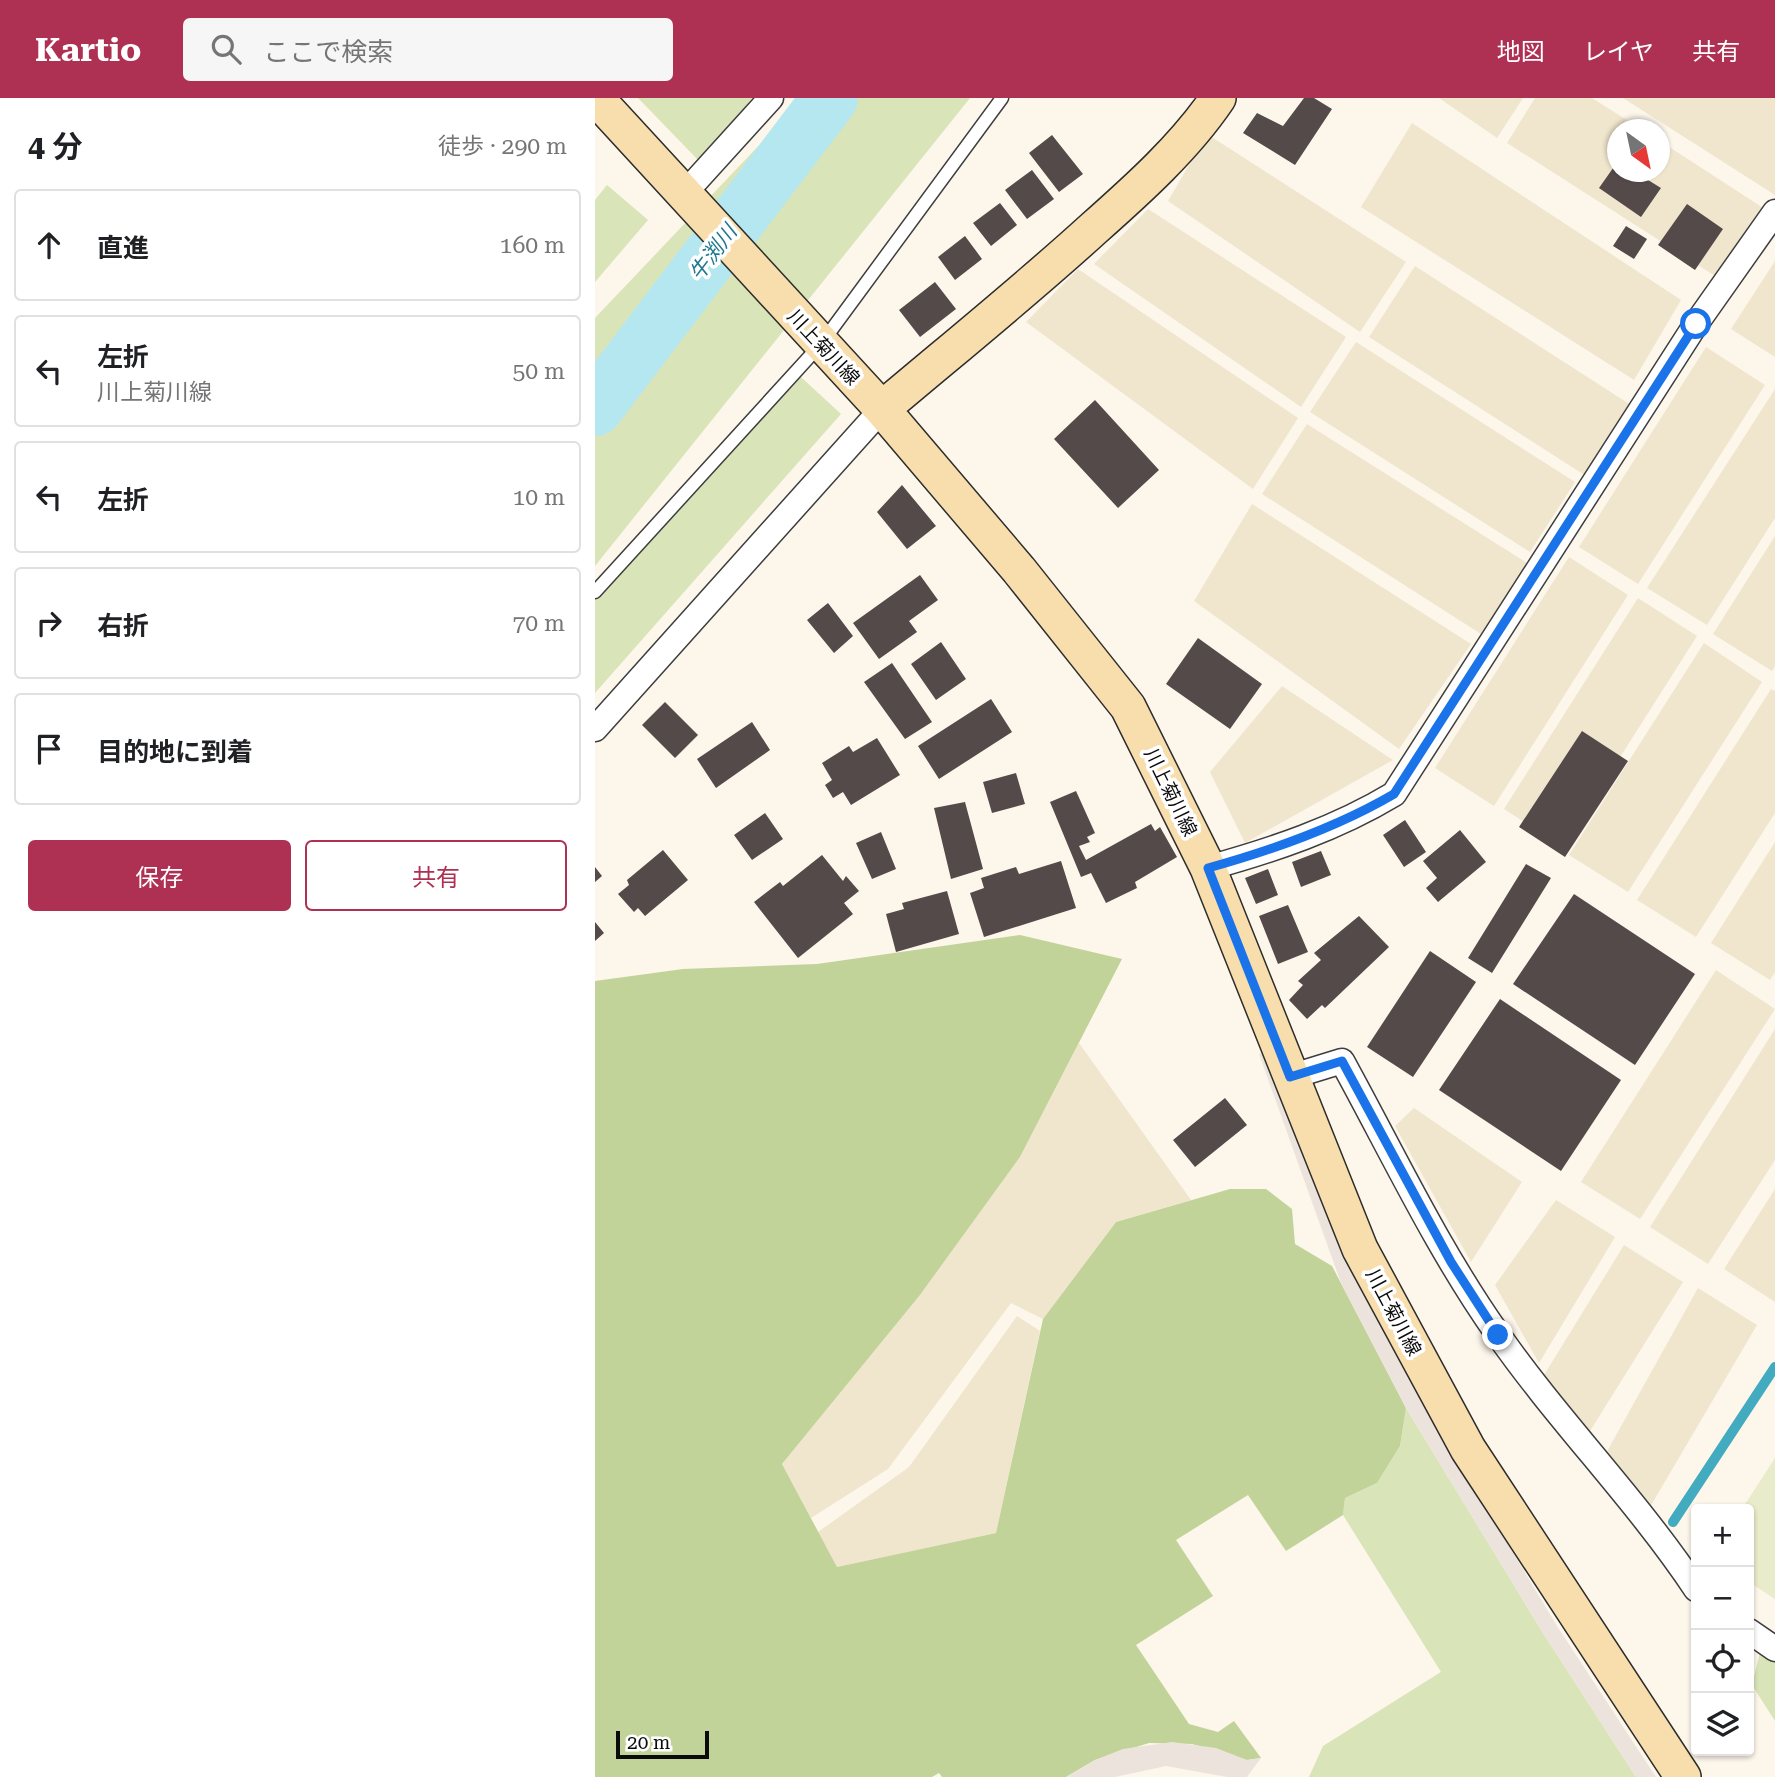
<!DOCTYPE html>
<html lang="ja">
<head>
<meta charset="utf-8">
<style>
  :root { --surface:#fff; --page:#f6f6f6; --text:#202124; --muted:#757577; --line:#e0e0e0; --accent:#ae3153 }
  body { margin:0; font-family:"Roboto Serif","Noto Sans JP",serif; background:var(--page); color:var(--text) }
  .controls { position:absolute; right:21px; bottom:21px; display:grid; overflow:hidden; border-radius:7px; box-shadow:0 2px 5px #0004 }
  .controls button { width:63px; height:63px; display:grid; place-items:center; padding:0; border:0; border-bottom:2px solid var(--line); background:var(--surface); color:var(--text); font:35px sans-serif }
  .compass { position:absolute; left:1012px; top:21px; width:63px; height:63px; border-radius:50%; background:var(--surface); box-shadow:0 2px 5px #0004; rotate:147deg }
  .scale { position:absolute; left:21px; bottom:18px; width:93px; box-sizing:border-box; padding-left:7px; border:4px solid #0b0b0b; border-top:0; font-size:19px; line-height:24px; white-space:nowrap; color:#0b0b0b; -webkit-text-stroke:5px #fff; paint-order:stroke }
  .stop { position:absolute; width:21px; height:21px; margin:-16px; border:5px solid #1a73e8; border-radius:50%; background:#fff }
  .stop.end { background:#1a73e8; border-color:#fff; box-shadow:0 2px 7px #0008 }
  .list { margin:0; padding:0; list-style:none }
  h2 { display:flex; justify-content:space-between; align-items:center; height:91px; margin:0; padding:0 28px; font-size:30px }
  h2 small { font-size:23px; font-weight:400; color:var(--muted) }
  .list li { display:grid; grid-template-columns:46px 1fr auto; gap:21px; align-items:center; box-sizing:border-box; height:112px; margin:0 14px 14px; padding:0 14px; border:2px solid var(--line); border-radius:7px }
  .list b { display:block; font-size:26px; white-space:nowrap }
  .list p { margin:0; font-size:23px; white-space:nowrap; color:var(--muted) }
  .list em { font-size:23px; font-style:normal; color:var(--muted) }
  .actions { display:flex; gap:14px; padding:21px 28px }
  .actions a { flex:1; padding:16px 0; border:2px solid var(--accent); border-radius:7px; text-align:center; font-size:24px; color:var(--accent) }
  .actions .main { background:var(--accent); color:#fff }
  .icon { flex:none; width:38px; height:38px; fill:none; stroke:currentColor; stroke-width:2; stroke-linecap:round; stroke-linejoin:round }
  .map { position:relative; flex:none; width:1180px; height:1679px; overflow:hidden }
  header { display:flex; align-items:center; gap:42px; box-sizing:border-box; height:98px; padding:0 35px; background:var(--accent); color:#fff }
  header strong { font-size:33px }
  nav { display:flex; gap:38px; margin-inline-start:auto; font-size:24px }
  .search { width:490px; height:63px; background:var(--page); display:flex; align-items:center; gap:18px; box-sizing:border-box; padding:0 24px; border-radius:7px; color:var(--muted); font-size:26px }
  main { display:flex }
  aside { flex:1; background:var(--surface) }
  .map>svg:first-child { display:block }
  .farmland { fill:#f0e6ce }
  .green { fill:#d9e4b9 }
  .forest { fill:#c1d399 }
  .pitch { fill:#e8ecca }
  .plaza { fill:#ece4dc }
  .lines { fill:none; stroke-linecap:round; stroke-linejoin:round }
  .stream { stroke:#43abc0; stroke-width:10 }
  .river { stroke:#b5e7f0; stroke-width:56 }
  .building { fill:#534a49 }
  .lane-casing { stroke:#3e3e3e; stroke-width:15 }
  .street-casing { stroke:#3e3e3e; stroke-width:27 }
  .secondary-casing { stroke:#2d2d2d; stroke-width:38 }
  .lane { stroke:#fff; stroke-width:12 }
  .street { stroke:#fff; stroke-width:24 }
  .secondary { stroke:#f7deac; stroke-width:35 }
  .route { stroke:#1a73e8; stroke-width:9 }
  .labels { text-anchor:middle; stroke-width:7; stroke-linejoin:round; paint-order:stroke }
  .street-label { font-size:19px; fill:#0b0b0b; stroke:#fff }
  .water-label { font-size:21px; font-style:italic; fill:#217991; stroke:#fff }
</style>
</head>
<body>
<header>
<strong>Kartio</strong>
<div class="search"><svg class="icon" aria-label="search" viewBox="0 0 24 24"><circle cx="10" cy="10" r="6"/><path d="M15 15l6 6"/></svg>ここで検索</div>
<nav><a>地図</a><a>レイヤ</a><a>共有</a></nav>
</header>
<main>
<aside>
<h2>4 分<small>徒歩 · 290 m</small></h2>
<ul class="list">
<li><svg class="icon" aria-label="ahead" viewBox="0 0 24 24"><path d="M12 20V5M6 11l6-6 6 6"/></svg><div><b>直進</b></div><em>160 m</em></li>
<li><svg class="icon" aria-label="left" viewBox="0 0 24 24"><path d="M17 20v-9H6M10 6l-5 5 5 5"/></svg><div><b>左折</b><p>川上菊川線</p></div><em>50 m</em></li>
<li><svg class="icon" aria-label="left" viewBox="0 0 24 24"><path d="M17 20v-9H6M10 6l-5 5 5 5"/></svg><div><b>左折</b></div><em>10 m</em></li>
<li><svg class="icon" aria-label="right" viewBox="0 0 24 24"><path d="M7 20v-9h11M14 6l5 5-5 5"/></svg><div><b>右折</b></div><em>70 m</em></li>
<li><svg class="icon" aria-label="arrive" viewBox="0 0 24 24"><path d="M6 21V4h12l-3 4 3 4H6"/></svg><div><b>目的地に到着</b></div></li>
</ul>
<div class="actions"><a class="main">保存</a><a>共有</a></div>
</aside>
<div class="map">
<svg width="1180" height="1679" viewBox="0 0 1180 1679">
  <rect width="100%" height="100%" fill="#fdf6eb"/>
  <path class="farmland" d="M844,0H928L902,40Z
    M940,0H997L1046,31L1023,32V74H1064L1065,43L1176,115L1131,185L912,45Z
    M1028,0H1180V97Z
    M817,25L1086,202L1039,282L766,109Z
    M612,36L811,164L765,234L573,103Z
    M553,111L751,239L706,309L499,166Z
    M1180,163V259L1136,231Z
    M820,168L1039,309L994,380L774,239Z
    M483,171L703,320L658,391L431,224Z
    M761,244L980,384L935,454L715,314Z
    M1111,249L1170,287L1043,486L984,449Z
    M1180,291V420L1112,527L1052,490Z
    M712,326L932,465L886,536L667,396Z
    M657,406L876,546L804,651L599,503Z
    M1180,438V568L1177,573L1118,536Z
    M974,459L1033,497L899,708L840,670Z
    M1043,500L1102,538L968,749L909,711Z
    M1109,545L1167,584L1033,794L974,757Z
    M687,588L798,662L650,745L615,674Z
    M1176,591L1180,593V715L1101,839L1042,802Z
    M1180,744V874L1175,882L1116,845Z
    M1121,872L1180,911L1045,1121L986,1084Z
    M1180,931V1062L1113,1166L1055,1129Z
    M484,945L596,1102L521,1124L448,1221L416,1205L293,1371L216,1420L187,1366L325,1197L425,1059Z
    M819,1010L927,1084L876,1164L800,1028Z
    M1180,1091V1204L1129,1171Z
    M961,1102L1020,1139L944,1265L900,1187Z
    M1029,1147L1088,1184L990,1341L946,1282Z
    M1103,1190L1162,1227L1055,1409L1010,1357Z
    M422,1218L445,1233L401,1435L242,1469L223,1434L314,1369Z"/>
  <path class="green" d="M43,0H157L107,66Z
    M209,0H375L0,468V220Z
    M12,87L53,122L0,184V102Z
    M195,269L246,316L0,595V500Z
    M811,1310L948,1535L1041,1679H714L728,1648L846,1574L748,1417L750,1400L782,1385L805,1348Z
    M1168,1542L1180,1552V1623L1157,1587Z"/>
  <path class="forest" d="M425,837L527,861L425,1059L325,1197L187,1366L242,1469L401,1435L448,1221L521,1124L635,1091H671L697,1111L700,1146L737,1168L811,1310L805,1348L782,1385L750,1400L748,1417L691,1453L653,1397L581,1442L618,1498L541,1547L594,1626L623,1634L639,1623L666,1660L652,1662L597,1646L554,1645L500,1662L471,1679H347L344,1675L337,1679H0V883L88,871L222,866Z"/>
  <path class="pitch" d="M1180,1360V1501L1154,1484V1411H1147Z"/>
  <path class="plaza" d="M669,955L724,1095L766,1187L893,1413L962,1528L1061,1679H1041L948,1535L811,1310L746,1185L664,956Z
    M577,1644L621,1650L652,1662L666,1660L652,1679H632L571,1668L520,1679H471L500,1662L528,1651Z"/>
  <g class="lines">
    <path class="stream" d="M1078,1424L1180,1269"/>
    <path class="river" d="M0,310L235,0"/>
  </g>
  <path class="building" d="M709,0H719L737,11L700,67L648,35L662,15L688,28Z
    M457,37L488,76L464,94L434,55Z
    M1023,63V74H1040L1066,90L1046,119L1004,90Z
    M437,72L459,101L432,121L410,92Z
    M405,105L422,127L396,148L378,125Z
    M1092,106L1128,131L1100,172L1063,147Z
    M1031,128L1052,141L1039,161L1018,148Z
    M370,138L387,161L360,182L343,159Z
    M340,184L361,211L325,239L304,212Z
    M500,302L564,372L523,410L459,341Z
    M307,387L341,428L312,451L282,414Z
    M325,477L343,502L314,523L322,534L284,561L258,525Z
    M233,505L258,538L239,555L212,522Z
    M603,540L667,586L635,631L571,586Z
    M346,544L371,581L341,602L316,566Z
    M297,565L337,624L310,641L269,584Z
    M396,601L417,634L344,681L323,648Z
    M70,604L103,637L80,660L47,627Z
    M157,624L175,652L121,690L102,661Z
    M987,633L1033,663L970,759L924,729Z
    M282,640L305,677L256,707L248,694L238,700L230,687L237,682L227,665L254,648L258,654Z
    M421,675L430,706L397,715L388,684Z
    M481,693L500,735L492,739L495,744L484,748L491,762L556,726L560,733L565,729L582,759L540,784L542,790L511,805L496,775L486,779L455,704Z
    M370,704L388,771L356,781L339,710Z
    M170,715L188,741L157,762L139,737Z
    M810,722L831,754L809,769L788,737Z
    M865,732L891,764L843,804L831,790L842,780L828,763Z
    M286,734L301,771L277,781L261,745Z
    M68,752L93,782L50,818L43,810L39,814L23,796L34,787L32,782Z
    M726,753L736,777L706,789L697,764Z
    M227,757L248,783L251,778L264,793L249,805L258,816L203,860L159,804L185,784L188,788Z
    M466,763L481,810L389,839L375,795L389,790L386,780L421,769L424,776Z
    M931,766L956,780L897,875L873,860Z
    M0,769L7,778L0,784Z
    M673,771L683,797L661,806L650,780Z
    M352,793L364,836L301,854L291,816L309,811L307,805Z
    M979,796L1100,876L1040,967L918,886Z
    M693,807L713,854L683,866L664,818Z
    M764,818L794,849L730,910L727,907L712,921L694,902L708,887L703,883L726,862L719,855Z
    M0,824L9,835L0,843Z
    M835,853L881,884L818,979L772,949Z
    M905,901L1026,982L966,1073L844,992Z
    M630,1000L652,1027L600,1069L578,1042Z"/>
  <g class="lines">
    <defs>
      <path id="lane" d="M0,494L226,246L407,0"/>
      <path id="street" d="M88,97L176,0
        M0,631L287,311
        M613,770C678,752 741,731 799,696L1101,226L1180,114
        M695,979L747,963C797,1054 842,1150 902,1235C964,1324 1041,1401 1101,1491
        M1154,1533L1180,1551"/>
      <path id="secondary" d="M1,0L287,311L424,472L533,609L613,770L765,1151L873,1351L1088,1679
        M287,311C358,251 430,193 498,131C542,92 590,49 623,0"/>
    </defs>
    <use href="#lane" class="lane-casing"/>
    <use href="#street" class="street-casing"/>
    <use href="#secondary" class="secondary-casing"/>
    <use href="#lane" class="lane"/>
    <use href="#street" class="street"/>
    <use href="#secondary" class="secondary"/>
  </g>
  <g class="lines">
    <path class="route" d="M903,1237L856,1164L747,963L695,979L613,770C678,752 741,730 799,696L1101,226"/>
  </g>
  <g class="labels">
    <g class="street-label">
      <text transform="translate(229 249) rotate(47)" y="7">川上菊川線</text>
      <text transform="translate(576 694) rotate(64)" y="7">川上菊川線</text>
      <text transform="translate(799 1214) rotate(62)" y="7">川上菊川線</text>
    </g>
    <g class="water-label">
      <text transform="translate(118 155) rotate(-53)" y="7">牛渕川</text>
    </g>
  </g>
</svg>
<div class="controls">
<button>+</button>
<button>−</button>
<button><svg class="icon" aria-label="locate" viewBox="0 0 24 24"><circle cx="12" cy="12" r="6"/><path d="M12 2v4M12 18v4M2 12h4M18 12h4"/></svg></button>
<button><svg class="icon" aria-label="layers" viewBox="0 0 24 24"><path d="M12 4l9 5-9 5-9-5zM3 14l9 5 9-5"/></svg></button>
</div>
<svg class="compass" viewBox="-18 -18 36 36"><path d="M0-13l5 13h-10z" fill="#e53935"/><path d="M0 13l5-13h-10z" fill="#757577"/></svg>
<div class="scale">20 m</div>
<div class="stop" style="left:1101px;top:226px"></div>
<div class="stop end" style="left:903px;top:1237px"></div>
</div>
</main>
</body>
</html>
